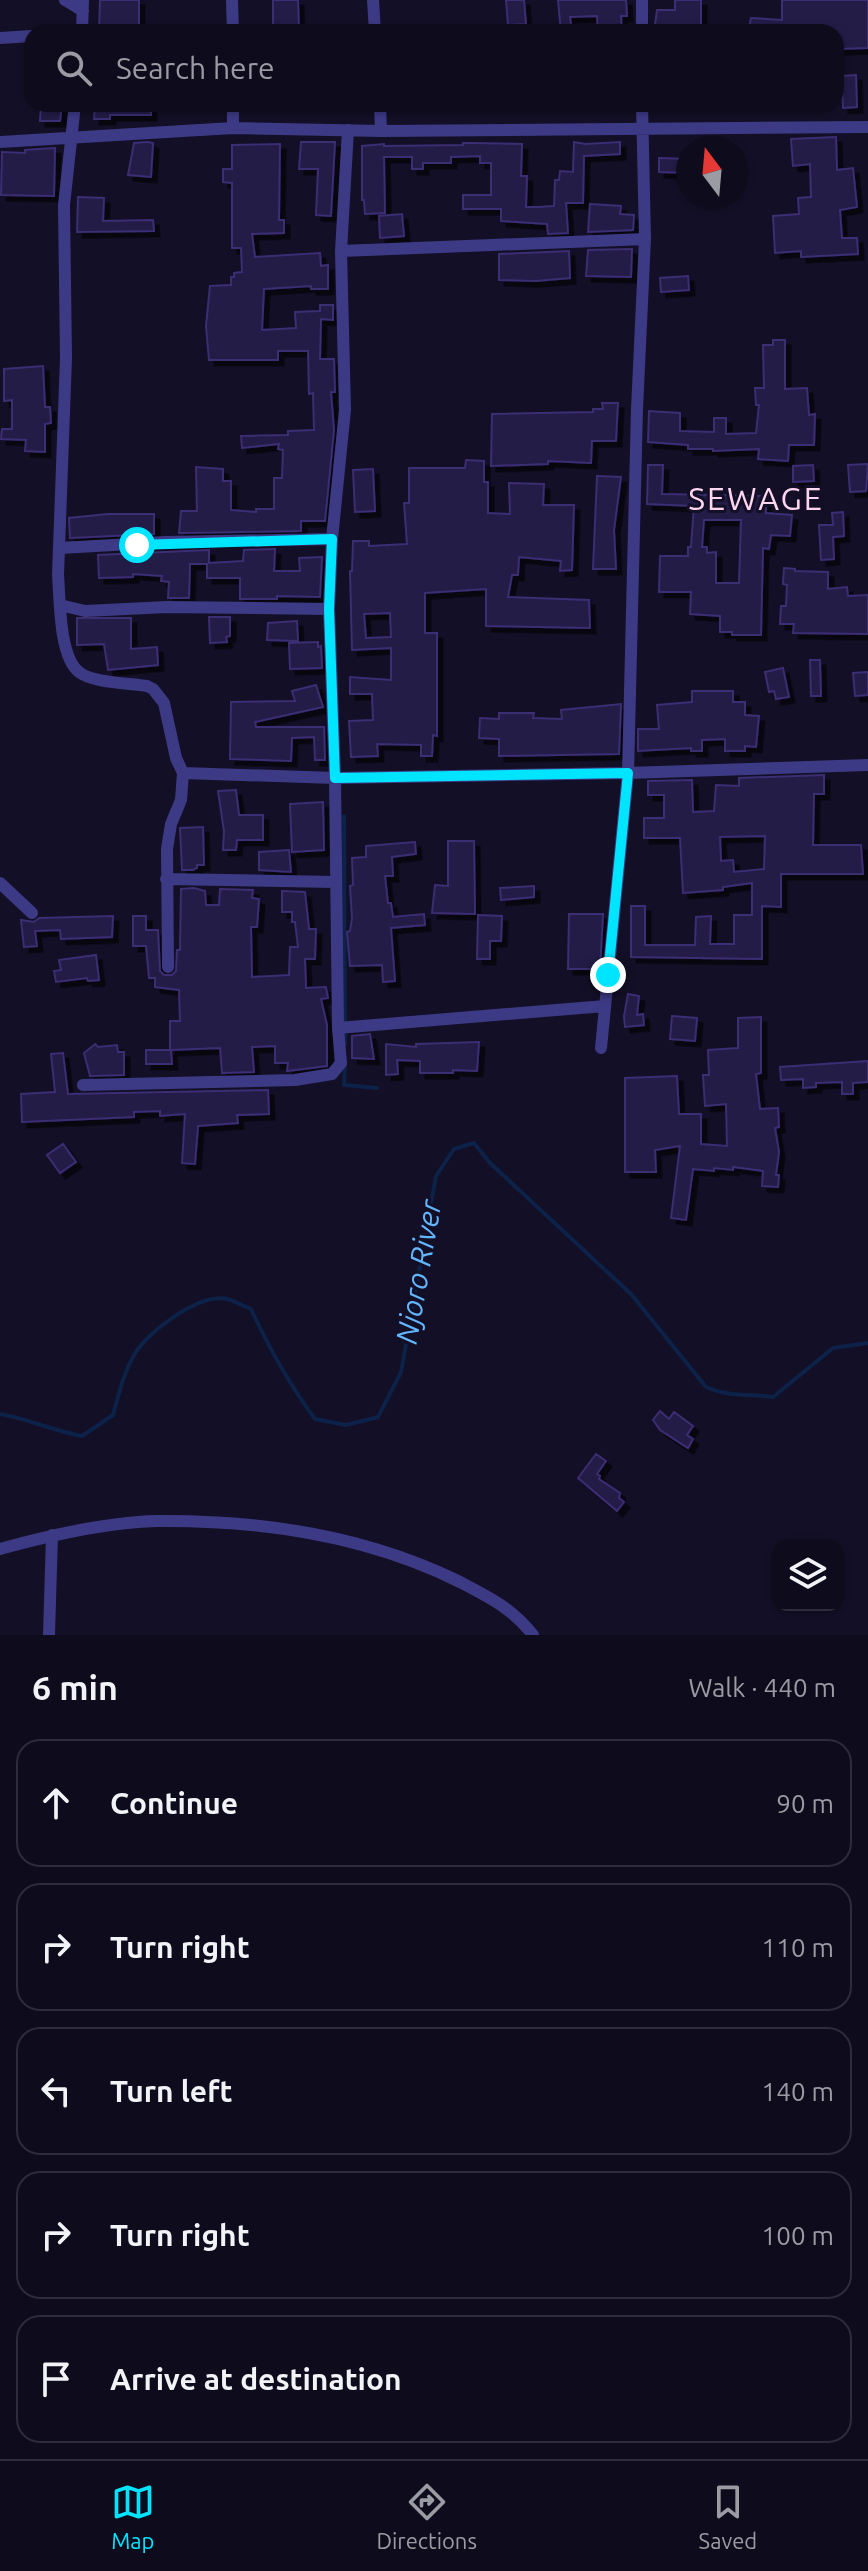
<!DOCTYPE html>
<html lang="en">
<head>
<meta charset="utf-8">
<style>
  :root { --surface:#0e0b1c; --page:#171425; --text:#f1f3f6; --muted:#9b9ba3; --line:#2e2b3b; --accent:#00e5ff }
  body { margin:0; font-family:Ubuntu,sans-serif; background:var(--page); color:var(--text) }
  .controls { position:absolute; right:24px; bottom:24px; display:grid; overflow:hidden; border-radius:16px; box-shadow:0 2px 6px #0004 }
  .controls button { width:72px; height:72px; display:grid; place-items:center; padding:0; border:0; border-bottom:2px solid var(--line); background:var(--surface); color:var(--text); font:40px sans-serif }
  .compass { position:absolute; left:676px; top:136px; width:72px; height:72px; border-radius:50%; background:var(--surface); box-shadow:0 2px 6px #0004; rotate:344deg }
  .stop { position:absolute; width:24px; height:24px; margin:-18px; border:6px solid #00e5ff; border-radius:50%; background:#fff }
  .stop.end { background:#00e5ff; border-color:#fff; box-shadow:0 2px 8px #0008 }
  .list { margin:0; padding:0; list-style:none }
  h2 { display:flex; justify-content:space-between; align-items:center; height:104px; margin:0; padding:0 32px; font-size:34px }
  h2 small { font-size:26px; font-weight:400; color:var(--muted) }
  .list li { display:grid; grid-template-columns:52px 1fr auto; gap:24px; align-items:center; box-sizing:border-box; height:128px; margin:0 16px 16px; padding:0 16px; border:2px solid var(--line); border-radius:24px }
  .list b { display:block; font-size:30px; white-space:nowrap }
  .list em { font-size:26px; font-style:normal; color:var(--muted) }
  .icon { flex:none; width:44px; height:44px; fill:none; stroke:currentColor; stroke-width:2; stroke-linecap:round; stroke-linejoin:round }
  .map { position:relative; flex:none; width:868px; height:1635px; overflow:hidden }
  .search { position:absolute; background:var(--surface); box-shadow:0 2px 6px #0004; left:24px; right:24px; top:24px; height:88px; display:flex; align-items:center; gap:20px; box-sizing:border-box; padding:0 28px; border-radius:24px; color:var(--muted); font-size:30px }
  .sheet { height:824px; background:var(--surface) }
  nav { display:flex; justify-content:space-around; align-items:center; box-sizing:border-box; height:112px; border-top:2px solid var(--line); background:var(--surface); font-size:22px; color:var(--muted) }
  nav a { display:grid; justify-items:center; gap:4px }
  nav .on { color:var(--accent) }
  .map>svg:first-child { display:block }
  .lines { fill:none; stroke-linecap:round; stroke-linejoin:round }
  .stream { stroke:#0c2248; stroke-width:4 }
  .building { fill:#241b47; stroke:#3b2d73; stroke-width:2; fill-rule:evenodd; filter:url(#shadow) }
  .minor { stroke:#3d3a85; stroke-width:12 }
  .route { stroke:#00e5ff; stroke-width:10 }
  .labels { text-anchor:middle; stroke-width:6; stroke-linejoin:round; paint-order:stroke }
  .water-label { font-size:30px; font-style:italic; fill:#62b6ff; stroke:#130f26 }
  .quarter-label { font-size:32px; letter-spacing:2px; fill:#ffd6f0; stroke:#130f26 }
</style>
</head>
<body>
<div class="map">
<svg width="868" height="1635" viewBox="0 0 868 1635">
  <defs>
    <filter id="shadow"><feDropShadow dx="5.5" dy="5.5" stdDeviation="0" flood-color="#0009"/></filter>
  </defs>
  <rect width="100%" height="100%" fill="#130f26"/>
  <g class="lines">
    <path class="stream" d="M344,816L345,1044
      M345,1065L344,1085L377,1088
      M0,1414C28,1419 54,1431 82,1436L113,1415C119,1394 123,1374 134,1355C147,1332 199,1293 227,1299C235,1301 243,1306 251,1309C269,1348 289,1384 315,1419L346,1425L378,1417L401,1372L436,1176L454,1149L474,1143L490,1163L631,1294L706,1387C728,1397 750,1394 773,1397L833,1348L868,1343"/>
  </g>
  <path class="building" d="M100,0H139V32H99Z
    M273,0H298L299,32H273Z
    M506,0H524L526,24L508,25Z
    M558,0H626L627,16H621L622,32H598L597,16L570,17L572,32H561Z
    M675,0H701V30L654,32L657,10H675Z
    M782,0H868V48L837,49L836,32H748L751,18L782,20Z
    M856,75L857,107L843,108L842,76Z
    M41,104H62L60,121H40Z
    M95,104H151V115H110V119H94Z
    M836,137L837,170L853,168L857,207L840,210L842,238H857L858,254L801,257V251L775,253L773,216L799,214L798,198L811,197L810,164L793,166L791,139Z
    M148,142L153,143L151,177L128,175L134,143Z
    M301,142H335L331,216L316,215L318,169H299Z
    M574,142L585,144L620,142V154L584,156L583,203H566L568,233L548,234L547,224L501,221V209H463V195H491V163H480V156L451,157V163H423V169H412V157H384L385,213L365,214L364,200H362V146L384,144V146L463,145V143H474L522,144L521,176H527L526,207H538L554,206L555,180H559L560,171L573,172Z
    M280,144L279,220H284V233L252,234L255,257L320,253L321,266L328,265V289H311V286L264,289L262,330L296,328L295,312L320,311V305H333V320L321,319L320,359H334L335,392H331L334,430L325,521H301V531L179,533L181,511H197L196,467L223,469V481H231V510L256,512V509H274V478H282L283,450L278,449L279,444L242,448L241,436L288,435V431L314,430L313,393L309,394L308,351H278V360H209L206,326L210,286L231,285V277H234V273L242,272L241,248H232V183L223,182V169H232V145Z
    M55,148L54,196L1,195L2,152L25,153V150Z
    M659,158L688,159V173L659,172Z
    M78,197L104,198L103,221L153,220L154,231L77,232Z
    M590,204L621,206L620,214L634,215L633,230L588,232Z
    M402,214L404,236L380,238L379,216Z
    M632,249L631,277L586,276L588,250Z
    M569,251L570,278L536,281L499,280V254Z
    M688,276L689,290L661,292L660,278Z
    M773,340H785V389L807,388L809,415L815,414L814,445H789L788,461L758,459L759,449L713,451V449H688V445L648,442L649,411L680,413V431L714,432V418H726V434L756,433L759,405H756L755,388H764L763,345H773Z
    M43,366L45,407H50L51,423L45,424V452L25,451L26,440L1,439L2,429H12V400L4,401V369Z
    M602,403H618L616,441H592L591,463L548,461V464L491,466L492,414L593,412V409H603Z
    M466,460L484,461V482H488V513L510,514L509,483L544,484L543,505H574L572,570L560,571L561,561L519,557L518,575H512L508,597L589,600L590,628L486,626V589L425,593V633H437V736L433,735L432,756H421V745L377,744L378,756L351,757L349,721L373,720L372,694H350V677L391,680V648L352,650L350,571H352L353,541H369V546L407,544L404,503H409V468H465ZM390,613L391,637L366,638L364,614Z
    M868,464L866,491L850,492L848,465Z
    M648,465H663L662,494L766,496V513L792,515L790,536L771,535L769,549L763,548L761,635H732V632H720V616L690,614L691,592H659L660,556H688V547H691L694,506L647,504ZM704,520H741L739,583H716V552L707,553V547H702Z
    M813,465L814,481L793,482V466Z
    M373,469L375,511L355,512L353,470Z
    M597,476L621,477L614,530L616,569H593Z
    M843,512L844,536L833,537L834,559L821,560L819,525H833L832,513Z
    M108,514H154V534L70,538L69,518Z
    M275,549L274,571H300L299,558L322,557L320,597L277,596V599H240V578H207V564H190L189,598H168L169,582L161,581L162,576L133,574V577L99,578L98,555L209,550V563L243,561L244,550Z
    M784,568L795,569V571L828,572V589L847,587L848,596L868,595V634L793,633L794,624H780L781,606H786L787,585L783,584Z
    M209,617H230V636L226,637L227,642L210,643Z
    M77,618H131V649L157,647L158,665L108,670L104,644L77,645Z
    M297,621L298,641L267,640L268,623Z
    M318,642V647L321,646L322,668L290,669L289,643Z
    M810,660H820L821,696H811Z
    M783,668L789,697L776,699L774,691L769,692L765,672Z
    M868,672V695L855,696L853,673Z
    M316,685L323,707L255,722L256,727H324L325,760H315L314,737L292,738L291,761L230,759L231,702L295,701L292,691Z
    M692,691H733V702H745V715L759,716L756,747L745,746V751H725V739L702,740V751H691V748L638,751V729H659L657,705L692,702Z
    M621,704L619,754L499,756V739L479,738L480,718L499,719V713H534L533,718L562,719L561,710Z
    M824,775V794H814L813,845H861L863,874H781V907L762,906V959L631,957V906H645V945H695L696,917L711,916L710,944H734V915H752V883L723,887V890L683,893L680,838H644V818H664V795H648V781L692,780L693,812L714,811L716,785L739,786V778ZM765,836L764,869L734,872L733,860L721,861L720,837Z
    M236,790L239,815H263V840H237L236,850H223L224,831L218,791Z
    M323,802L324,850L292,852L290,804Z
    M203,827L204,865H197V868L193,870H182L180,828Z
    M448,841H474L475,914L432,913L435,885L448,886Z
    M415,842L416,854L392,857L393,876H385L388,903H391L393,917L424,914L425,925L391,928L395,981L383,982L382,965L350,966L347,932L350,931L352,919L350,886L353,885L352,858L366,857V846Z
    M289,850L291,872L259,870V852Z
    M534,886V897L501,900L500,888Z
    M194,888L205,891L206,905H219L220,889L253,890L252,898L259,899L257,927H251L252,977L289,975L290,947H298L295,922H292V912H282V891L305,892L309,929H316L315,959H305L306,988L326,987L328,998L321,999L327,1025V1066L287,1071L288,1063H275V1046L252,1047L254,1072L222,1073L220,1048L171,1050L172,1064H146V1050H170V1021H180L179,990L155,987V978H149L146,946H133V916H146V930H158L160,971L164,975H172L176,971L177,950H180L181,889Z
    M569,914H603L600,969H568Z
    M478,915L502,916L501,941H490V959H477Z
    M113,916L112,937L61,939L60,930L35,931L37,946L24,947L21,920L34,922L39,918Z
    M96,955L99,980L88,981L87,978L56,982L54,971L61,970L59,960Z
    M628,994L639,996L637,1015L643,1014L644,1025L625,1027L624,1016Z
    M672,1016L697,1018L695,1041L670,1039Z
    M761,1017V1073L756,1074L760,1109L778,1108L779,1127L775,1128L779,1152L776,1175H779L778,1187L762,1186L763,1171L733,1167V1170L714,1168V1171L693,1169L686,1220L671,1218L680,1146L655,1150L656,1172H625V1078L677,1076L679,1114H701V1144L727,1146L726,1104L705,1106L703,1075H709L708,1050L738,1048V1018Z
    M370,1034L374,1059L352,1058V1036Z
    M479,1042L477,1071L453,1070V1073H420V1061L397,1060L398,1074L386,1075V1044L416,1047V1044Z
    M95,1044L98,1047L117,1045L118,1052H124V1075L90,1076L84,1053Z
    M63,1053L68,1094L268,1090L269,1114L237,1115L238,1123L198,1126L195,1164L182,1163L185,1114L160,1116V1111L134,1112V1117L22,1122L21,1094L55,1092L51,1054Z
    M868,1061V1082L853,1083V1094H842V1082L816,1083V1087L803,1088V1079L781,1080L780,1067Z
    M63,1144L76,1162L60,1173L47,1155Z
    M660,1411L669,1419L674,1412L693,1426L687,1435L693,1439L688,1448L660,1430L653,1420Z
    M596,1454L606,1461L597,1474L600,1476L599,1479L620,1493L619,1498L624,1502L617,1511L578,1478Z"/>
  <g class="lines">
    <path class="minor" d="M65,0L83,11
      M232,0L233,32
      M373,0L375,32
      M82,32L83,0
      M642,32V0
      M0,38L32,36
      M75,104L64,205L66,358L58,575C60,599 59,657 79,672C92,683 130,683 147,686L153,689L164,703L176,758L183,773L181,800L171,824L167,849L168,967
      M233,104V128
      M380,104L381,131
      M642,104L645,239L637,409L628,773L868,765
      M0,142L233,128L381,131L868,127
      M341,251L645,239
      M60,548L166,542L332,539
      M60,605L85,611L167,607L329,609
      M183,773L335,778L628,773L601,1048
      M166,879L335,882
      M0,883L32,913
      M338,1028L605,1006
      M83,1085L295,1080L332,1074L341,1063L338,1028L335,778L329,609L332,539L345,410L341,251L348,130
      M0,1549C47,1536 108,1522 157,1521C260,1520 367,1536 460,1582C490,1598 512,1608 533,1635
      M49,1635L52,1535"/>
  </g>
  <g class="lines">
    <path class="route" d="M137,545L332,539L329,609L335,778L628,773L608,975"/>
  </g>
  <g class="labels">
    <g class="water-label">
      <text transform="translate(419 1272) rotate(-80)" y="10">Njoro River</text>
    </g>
    <g class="quarter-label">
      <text x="756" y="510">SEWAGE</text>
    </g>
  </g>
</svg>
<div class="controls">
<button><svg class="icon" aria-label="layers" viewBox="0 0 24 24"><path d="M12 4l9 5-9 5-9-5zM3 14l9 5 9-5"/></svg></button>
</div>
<svg class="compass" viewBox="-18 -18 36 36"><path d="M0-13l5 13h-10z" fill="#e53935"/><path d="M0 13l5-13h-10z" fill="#9b9ba3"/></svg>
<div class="stop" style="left:137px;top:545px"></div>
<div class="stop end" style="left:608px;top:975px"></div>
<div class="search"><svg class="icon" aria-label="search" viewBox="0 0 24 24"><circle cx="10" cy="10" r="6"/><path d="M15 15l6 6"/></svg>Search here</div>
</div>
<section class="sheet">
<h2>6 min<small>Walk · 440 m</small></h2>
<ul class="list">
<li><svg class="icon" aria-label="ahead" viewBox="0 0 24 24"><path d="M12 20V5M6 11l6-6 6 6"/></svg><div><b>Continue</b></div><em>90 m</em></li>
<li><svg class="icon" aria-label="right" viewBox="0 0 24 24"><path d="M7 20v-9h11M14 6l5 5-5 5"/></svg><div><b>Turn right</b></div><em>110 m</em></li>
<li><svg class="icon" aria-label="left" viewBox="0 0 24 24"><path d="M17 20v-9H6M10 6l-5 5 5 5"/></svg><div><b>Turn left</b></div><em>140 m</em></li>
<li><svg class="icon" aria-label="right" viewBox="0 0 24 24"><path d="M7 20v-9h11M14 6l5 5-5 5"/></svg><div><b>Turn right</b></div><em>100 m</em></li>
<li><svg class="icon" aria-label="arrive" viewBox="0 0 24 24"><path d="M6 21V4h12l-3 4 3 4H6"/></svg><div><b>Arrive at destination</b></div></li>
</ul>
</section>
<nav>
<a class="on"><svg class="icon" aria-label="map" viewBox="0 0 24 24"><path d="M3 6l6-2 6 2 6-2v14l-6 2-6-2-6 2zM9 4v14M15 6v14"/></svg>Map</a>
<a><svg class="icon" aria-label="directions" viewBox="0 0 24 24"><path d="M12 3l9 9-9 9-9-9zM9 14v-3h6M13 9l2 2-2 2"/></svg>Directions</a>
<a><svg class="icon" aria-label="saved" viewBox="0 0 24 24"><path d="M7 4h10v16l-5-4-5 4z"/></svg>Saved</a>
</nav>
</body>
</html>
